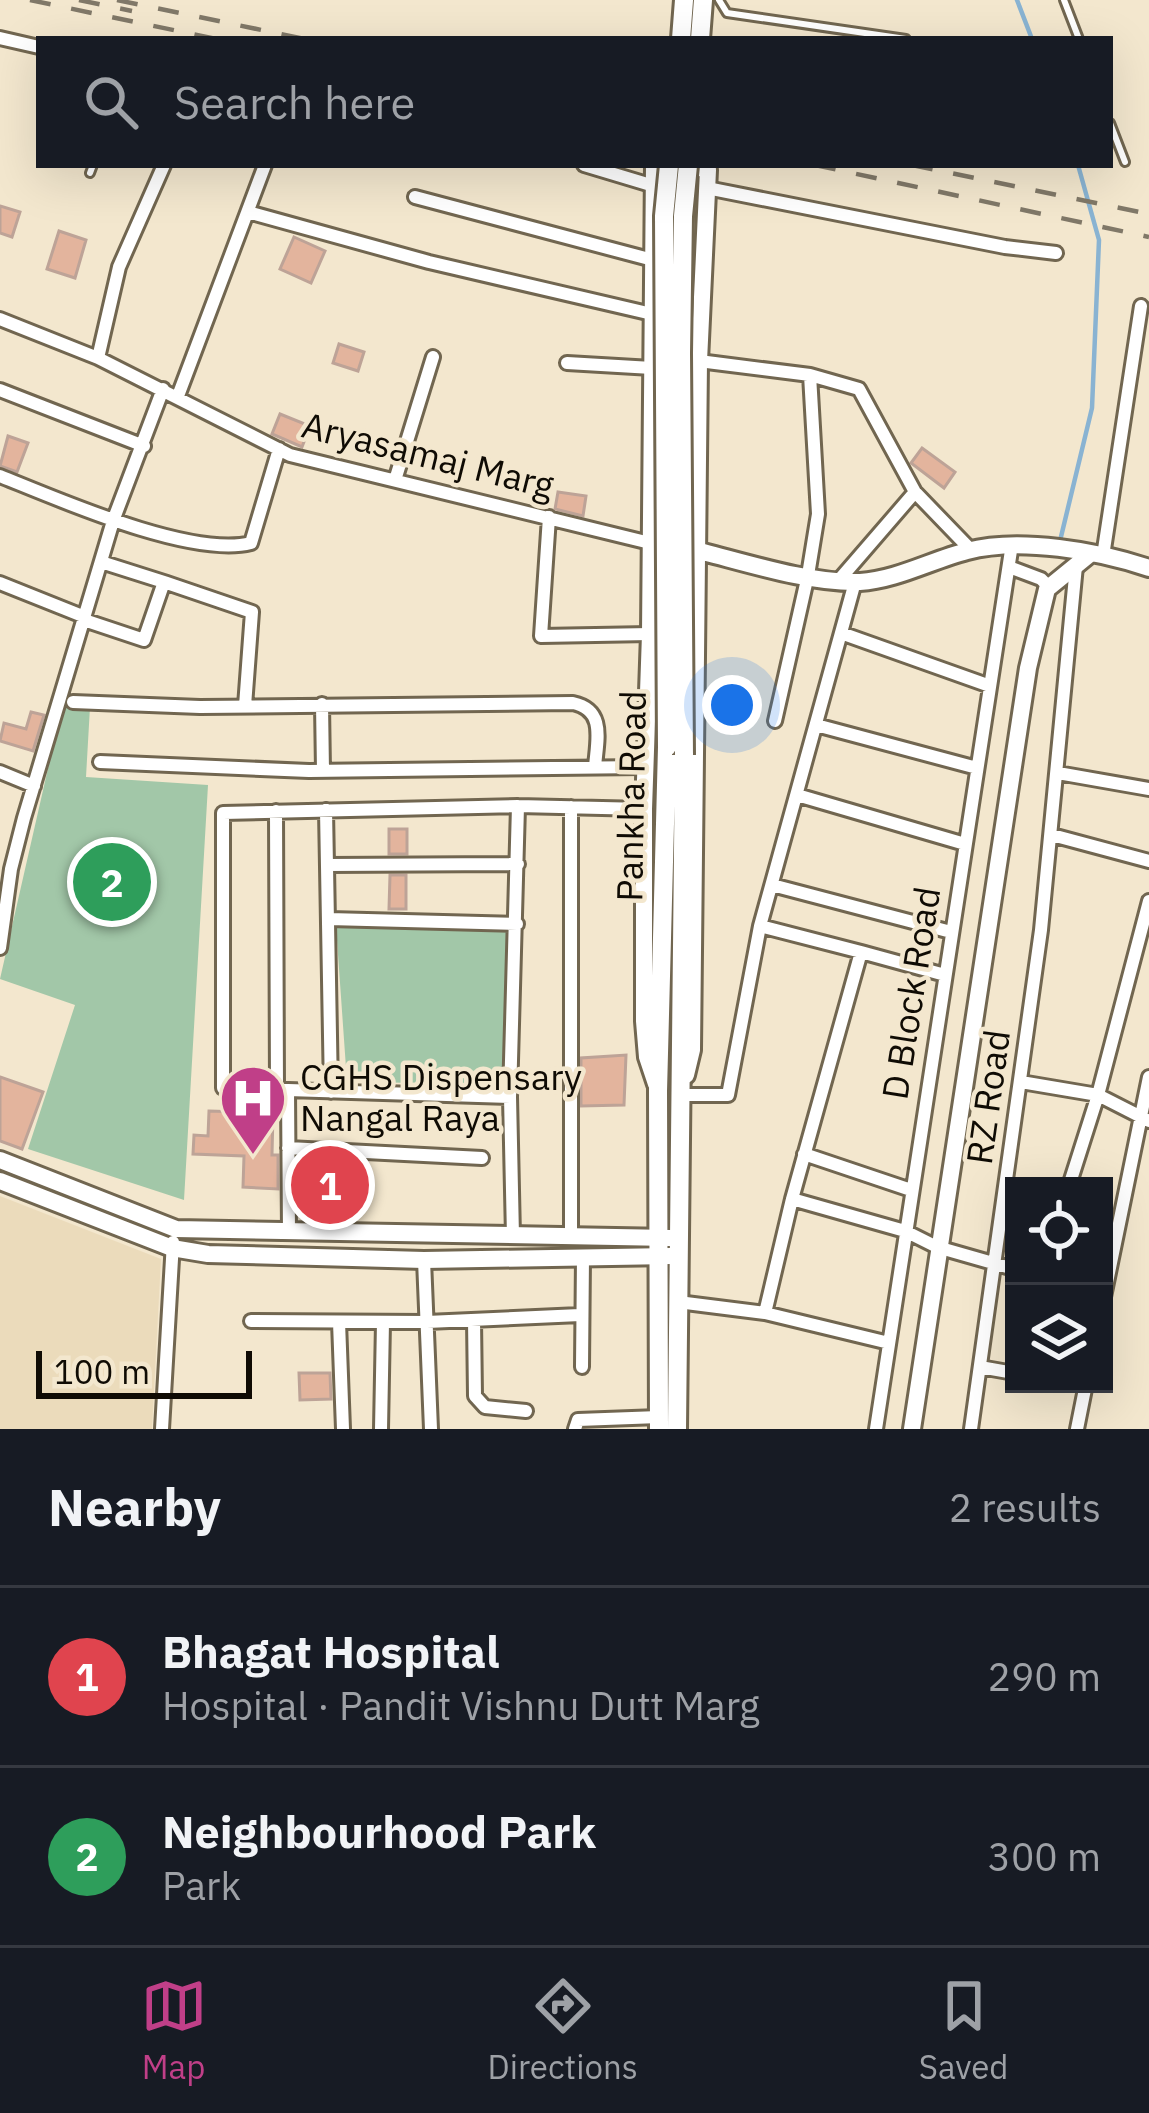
<!DOCTYPE html>
<html lang="en">
<head>
<meta charset="utf-8">
<style>
  :root { --surface:#171b24; --page:#20242c; --text:#f1f3f6; --muted:#9ea1a6; --line:#363941; --accent:#c03f88 }
  body { margin:0; font-family:"IBM Plex Sans",sans-serif; background:var(--page); color:var(--text) }
  .controls { position:absolute; right:36px; bottom:36px; display:grid; overflow:hidden; border-radius:0px; box-shadow:0 12px 48px #0002 }
  .controls button { width:108px; height:108px; display:grid; place-items:center; padding:0; border:0; border-bottom:3px solid var(--line); background:var(--surface); color:var(--text); font:60px sans-serif }
  .scale { position:absolute; left:36px; bottom:30px; width:216px; box-sizing:border-box; padding-left:12px; border:6px solid #0f0b04; border-top:0; font-size:33px; line-height:42px; white-space:nowrap; color:#0f0b04; -webkit-text-stroke:9px #f3e7ce; paint-order:stroke }
  .you { position:absolute; left:732px; top:705px; width:42px; height:42px; margin:-30px; border:9px solid #fff; border-radius:50%; background:#1a73e8; box-shadow:0 0 0 18px #1a73e833 }
  .badge { display:grid; place-items:center; width:78px; height:78px; border-radius:50%; background:var(--accent); color:#fff; font-size:39px; font-weight:700 }
  .pin { position:absolute; translate:-50% -50%; border:6px solid #fff; box-shadow:0 3px 12px #0006 }
  .list { margin:0; padding:0; list-style:none }
  h2 { display:flex; justify-content:space-between; align-items:center; height:156px; margin:0; padding:0 48px; font-size:51px }
  h2 small { font-size:39px; font-weight:400; color:var(--muted) }
  .list li { display:grid; grid-template-columns:78px 1fr auto; gap:36px; align-items:center; box-sizing:border-box; height:180px; padding:0 48px; border-top:3px solid var(--line) }
  .list b { display:block; font-size:45px; white-space:nowrap }
  .list p { margin:0; font-size:39px; white-space:nowrap; color:var(--muted) }
  .list em { font-size:39px; font-style:normal; color:var(--muted) }
  .icon { flex:none; width:66px; height:66px; fill:none; stroke:currentColor; stroke-width:2; stroke-linecap:round; stroke-linejoin:round }
  .map { position:relative; flex:none; width:1149px; height:1429px; overflow:hidden }
  .search { position:absolute; background:var(--surface); box-shadow:0 12px 48px #0002; left:36px; right:36px; top:36px; height:132px; display:flex; align-items:center; gap:30px; box-sizing:border-box; padding:0 42px; border-radius:0px; color:var(--muted); font-size:45px }
  .sheet { height:516px; background:var(--surface) }
  nav { display:flex; justify-content:space-around; align-items:center; box-sizing:border-box; height:168px; border-top:3px solid var(--line); background:var(--surface); font-size:33px; color:var(--muted) }
  nav a { display:grid; justify-items:center; gap:6px }
  nav .on { color:var(--accent) }
  .map>svg:first-child { display:block }
  .built { fill:#ebdbbb }
  .green { fill:#a2c7a8 }
  .lines { fill:none; stroke-linecap:round; stroke-linejoin:round }
  .stream { stroke:#89b3d2; stroke-width:4.5 }
  .building { fill:#e3b49d; stroke:#bda397; stroke-width:3 }
  .lane-casing { stroke:#716650; stroke-width:12 }
  .street-casing { stroke:#716650; stroke-width:18 }
  .secondary-casing { stroke:#716650; stroke-width:22 }
  .primary-casing { stroke:#716650; stroke-width:24 }
  .lane { stroke:#fff; stroke-width:6 }
  .street { stroke:#fff; stroke-width:12 }
  .secondary { stroke:#fff; stroke-width:16 }
  .primary { stroke:#fff; stroke-width:18 }
  .rail { stroke:#807868; stroke-width:4.5; stroke-dasharray:21 21; stroke-linecap:butt }
  .primary-bridge-casing { stroke:#716650; stroke-width:24; stroke-linecap:butt }
  .primary-bridge { stroke:#fff; stroke-width:18 }
  .labels { text-anchor:middle; stroke-width:9; stroke-linejoin:round; paint-order:stroke }
  .street-label { font-size:36px; fill:#0f0b04; stroke:#f3e7ce }
  .poi-label { font-size:36px; fill:#0f0b04; stroke:#f3e7ce; text-anchor:start }
</style>
</head>
<body>
<div class="map">
<svg width="1149" height="1429" viewBox="0 0 1149 1429">
  <rect width="100%" height="100%" fill="#f3e7ce"/>
  <path class="built" d="M0,1196L161,1259L152,1429H0Z"/>
  <path class="green" d="M62,707H90L86,777L208,785L184,1200L28,1149L75,1005L0,979Z
    M336,926L509,931L504,1084L347,1082Z"/>
  <g class="lines">
    <path class="stream" d="M1017,0L1032,39
      M1060,541L1092,408L1099,240L1078,165"/>
  </g>
  <path class="building" d="M0,206L20,212L12,237L0,233Z
    M59,231L86,240L75,278L47,269Z
    M294,237L325,251L311,283L280,269Z
    M339,344L364,352L358,371L333,363Z
    M280,414L310,426L302,447L272,434Z
    M8,436L28,443L17,472L0,466Z
    M922,448L955,472L944,488L911,463Z
    M558,492L586,496L583,516L555,509Z
    M31,712L44,715L33,751L0,741L4,723L26,729Z
    M389,829H407V854H389Z
    M390,875H406V909H389Z
    M626,1055L624,1105L581,1106V1058Z
    M0,1077L43,1092L22,1149L0,1141Z
    M209,1111L273,1113L272,1155H278V1189L243,1187L244,1156L193,1154L194,1135L208,1136Z
    M299,1159L364,1162L363,1204L299,1202Z
    M299,1373H330L331,1399L300,1400Z"/>
  <g class="lines">
    <defs>
      <path id="lane" d="M719,0L727,13L906,39
        M1064,0L1079,39
        M1110,123L1125,162
        M90,173L93,165"/>
      <path id="street" d="M0,38L39,47
        M584,165L654,186
        M707,188L1005,247L1056,253
        M415,197L653,260
        M248,212L429,262L652,314
        M0,319L98,358L290,455L650,543
        M98,358L119,267L164,165
        M699,361L810,375L859,389L915,492L970,549
        M567,363L652,368
        M0,390L144,446
        M178,396L265,165
        M0,476C60,500 191,558 251,543L279,449
        M396,477L433,357
        M549,517L541,636L650,634
        M1103,556L1141,306
        M1009,567L1041,579L1049,587
        M839,580L915,492
        M164,582L252,612L245,706
        M0,583L85,617
        M84,620L144,640L164,582L101,562
        M841,633L990,686
        M73,702L200,707L573,703C606,710 597,740 595,767
        M322,704L323,771
        M775,721L808,575L818,514L810,375
        M816,725L977,768
        M100,762L309,771L644,767
        M0,772L34,786
        M1058,773L1149,789
        M797,795L965,844
        M571,807V1237
        M326,810L331,1092
        M276,811L277,1090
        M1052,835L1149,861
        M327,865L518,864
        M772,885L951,932
        M329,919L517,924
        M760,926L855,582
        M0,948L11,869L24,818L113,521L163,389
        M1021,1082L1098,1095L1149,1121
        M288,1090L510,1097
        M680,1095H728L760,926L861,952
        M288,1148L482,1158
        M804,1154L911,1190
        M1069,1186L1098,1095L1149,901
        M792,1199L905,1231L937,1247L1014,1269
        M289,1233L288,1090L223,1088V813L518,806L644,809
        M513,1237L510,1097L518,806
        M424,1260L431,1429
        M1104,1297L1149,1077
        M678,1302L765,1313L889,1343
        M765,1313L792,1199L861,952L945,975
        M474,1320L475,1396L485,1407L526,1411
        M251,1321L427,1322L580,1315
        M339,1322L343,1429
        M582,1367L583,1257
        M980,1367L1014,1373
        M162,1429L173,1242
        M381,1429L383,1322
        M575,1429L578,1420L659,1417
        M876,1429L1012,544
        M971,1429L1041,930L1076,566
        M1077,1429L1086,1384"/>
      <path id="secondary" d="M654,165L650,634L644,809V1021L647,1057L656,1084
        M687,548C738,560 808,584 860,582C896,580 932,560 967,551C1019,537 1099,551 1149,568
        M686,1075L692,1050L699,361L708,170L687,165
        M0,1160L176,1229L670,1238
        M0,1181L172,1248L208,1254L424,1260L671,1256
        M912,1429L1028,668L1047,589L1090,554"/>
      <path id="primary" d="M681,39L684,0
        M700,39L703,0
        M659,1429L658,1091L667,747
        M677,1429L684,755"/>
    </defs>
    <use href="#lane" class="lane-casing"/>
    <use href="#street" class="street-casing"/>
    <use href="#secondary" class="secondary-casing"/>
    <use href="#primary" class="primary-casing"/>
    <use href="#lane" class="lane"/>
    <use href="#street" class="street"/>
    <use href="#secondary" class="secondary"/>
    <use href="#primary" class="primary"/>
    <path class="rail" d="M30,0L216,39
      M79,0L132,11
      M117,0L305,39
      M815,165L1149,237
      M912,165L1149,214"/>
    <defs>
      <path id="primary-bridge" d="M667,747L664,216L669,165
        M684,755L681,353L683,216L688,165"/>
    </defs>
    <use href="#primary-bridge" class="primary-bridge-casing"/>
    <use href="#primary-bridge" class="primary-bridge"/>
  </g>
  <defs>
    <symbol id="hospital-pin" viewBox="-11 -11 22 30"><path d="M0 17L-7.5 6A9.5 9.5 0 1 1 7.5 6Z" fill="#c03f88" stroke="#f3e7ce"/><path d="M-5-5h3v3.5h4V-5h3V5h-3V1.5h-4V5h-3Z" fill="#fff"/></symbol>
  </defs>
  <g fill-rule="evenodd">
    <use href="#hospital-pin" x="215" y="1060" width="76" height="104"/>
  </g>
  <g class="labels">
    <g class="street-label">
      <text transform="translate(428 455) rotate(14)" y="13">Aryasamaj Marg</text>
      <text transform="translate(631 796) rotate(-89)" y="13">Pankha Road</text>
      <text transform="translate(911 993) rotate(-81)" y="13">D Block Road</text>
      <text transform="translate(988 1097) rotate(-82)" y="13">RZ Road</text>
    </g>
    <g class="poi-label">
      <text x="300" y="1090">CGHS Dispensary<tspan x="300" dy="41">Nangal Raya</tspan></text>
    </g>
  </g>
</svg>
<div class="controls">
<button><svg class="icon" aria-label="locate" viewBox="0 0 24 24"><circle cx="12" cy="12" r="6"/><path d="M12 2v4M12 18v4M2 12h4M18 12h4"/></svg></button>
<button><svg class="icon" aria-label="layers" viewBox="0 0 24 24"><path d="M12 4l9 5-9 5-9-5zM3 14l9 5 9-5"/></svg></button>
</div>
<div class="scale">100 m</div>
<div class="you"></div>
<div class="pin badge" style="left:330px;top:1185px;background:#e0444e">1</div>
<div class="pin badge" style="left:112px;top:882px;background:#2e9e5b">2</div>
<div class="search"><svg class="icon" aria-label="search" viewBox="0 0 24 24"><circle cx="10" cy="10" r="6"/><path d="M15 15l6 6"/></svg>Search here</div>
</div>
<section class="sheet">
<h2>Nearby<small>2 results</small></h2>
<ul class="list">
<li><span class="badge" style="background:#e0444e">1</span><div><b>Bhagat Hospital</b><p>Hospital · Pandit Vishnu Dutt Marg</p></div><em>290 m</em></li>
<li><span class="badge" style="background:#2e9e5b">2</span><div><b>Neighbourhood Park</b><p>Park</p></div><em>300 m</em></li>
</ul>
</section>
<nav>
<a class="on"><svg class="icon" aria-label="map" viewBox="0 0 24 24"><path d="M3 6l6-2 6 2 6-2v14l-6 2-6-2-6 2zM9 4v14M15 6v14"/></svg>Map</a>
<a><svg class="icon" aria-label="directions" viewBox="0 0 24 24"><path d="M12 3l9 9-9 9-9-9zM9 14v-3h6M13 9l2 2-2 2"/></svg>Directions</a>
<a><svg class="icon" aria-label="saved" viewBox="0 0 24 24"><path d="M7 4h10v16l-5-4-5 4z"/></svg>Saved</a>
</nav>
</body>
</html>
